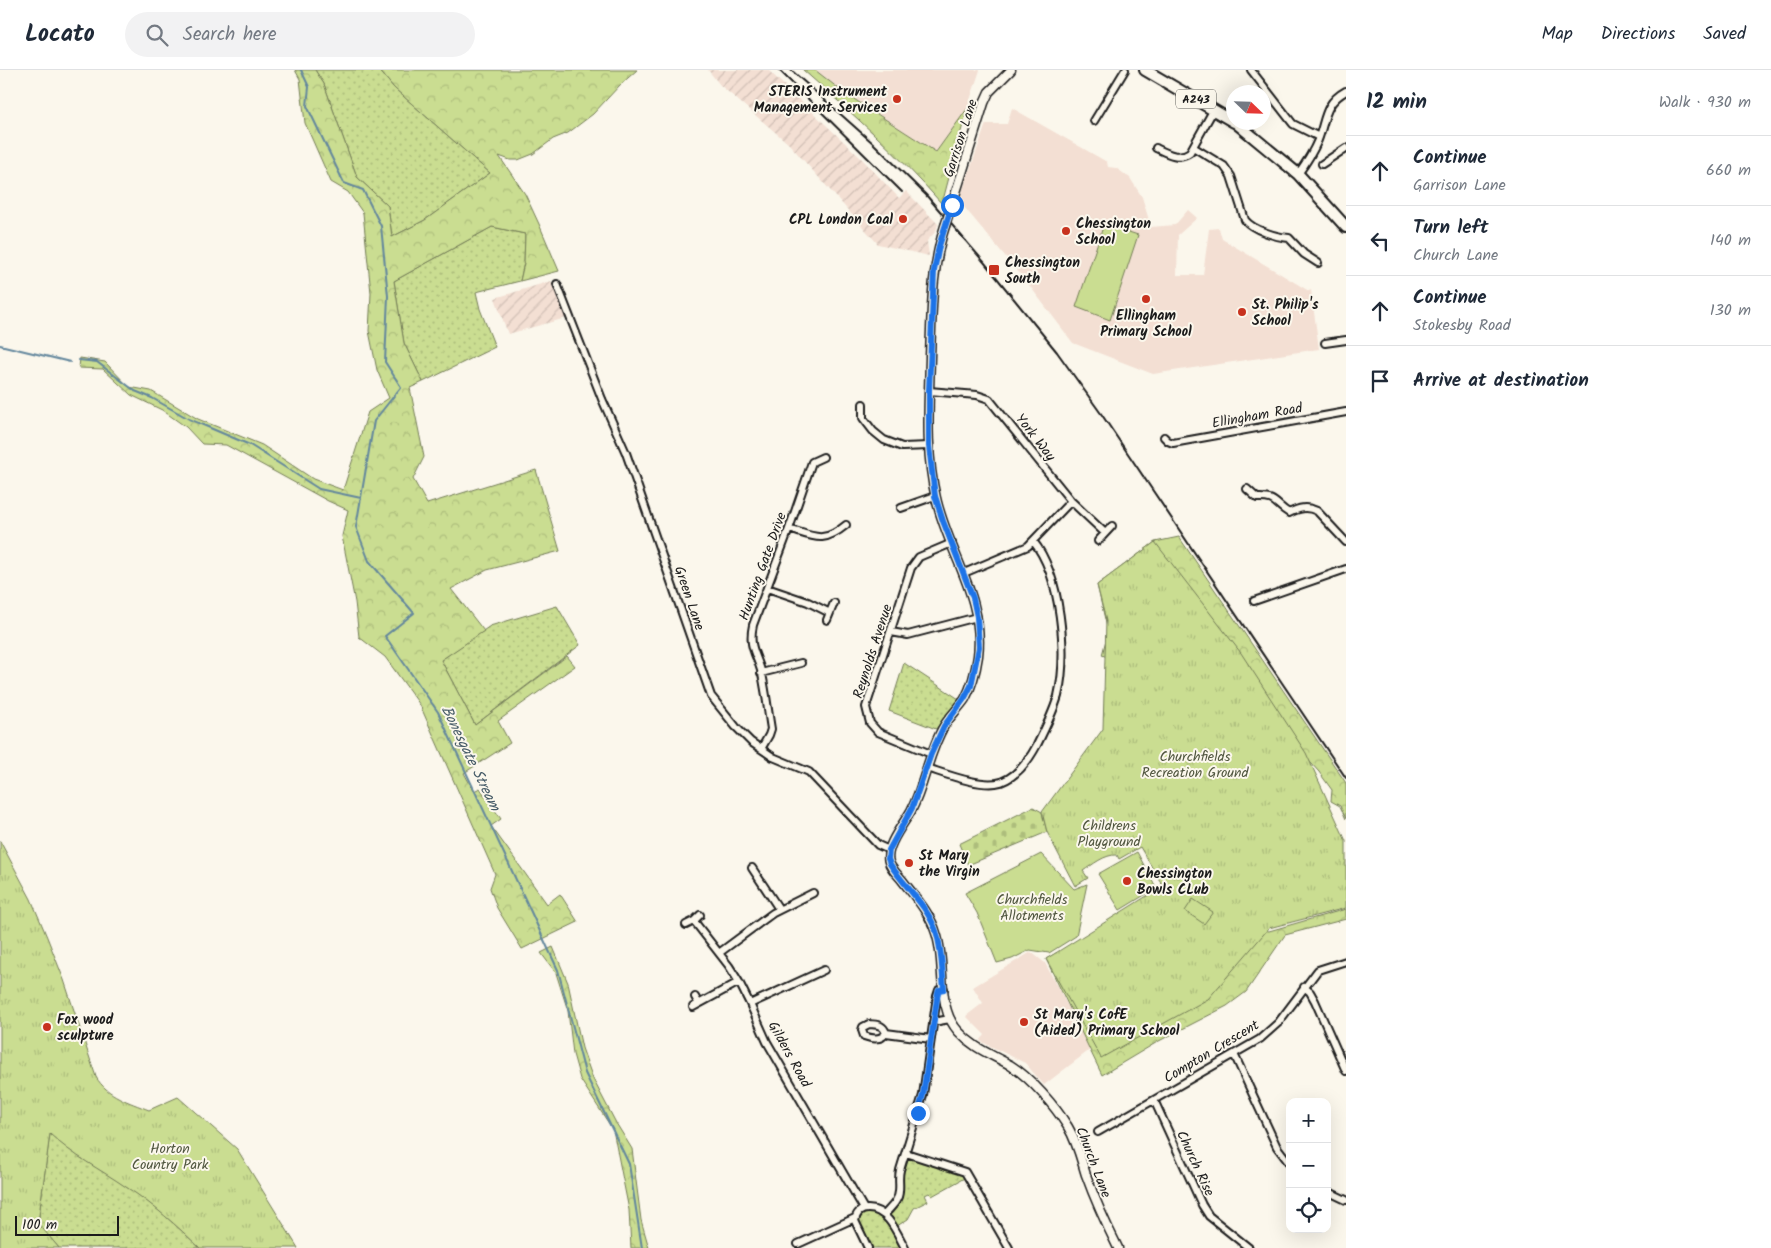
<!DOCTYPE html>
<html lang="en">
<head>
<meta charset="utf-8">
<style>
  :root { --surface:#fff; --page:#f2f2f3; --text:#1f2937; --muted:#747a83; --line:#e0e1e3 }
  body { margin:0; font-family:Kalam,sans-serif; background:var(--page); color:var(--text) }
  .controls { position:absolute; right:15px; bottom:15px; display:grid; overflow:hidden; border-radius:10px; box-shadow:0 5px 20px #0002 }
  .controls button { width:45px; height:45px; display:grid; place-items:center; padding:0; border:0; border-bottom:1px solid var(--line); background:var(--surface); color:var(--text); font:25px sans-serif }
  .compass { position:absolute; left:1226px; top:15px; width:45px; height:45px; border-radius:50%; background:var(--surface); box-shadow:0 5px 20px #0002; rotate:113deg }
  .scale { position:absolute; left:15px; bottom:12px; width:104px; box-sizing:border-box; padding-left:5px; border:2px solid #1c1c1c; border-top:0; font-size:14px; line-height:18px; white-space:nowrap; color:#1c1c1c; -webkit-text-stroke:4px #fbf7ec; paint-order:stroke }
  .stop { position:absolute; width:15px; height:15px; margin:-11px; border:4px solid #1a73e8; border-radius:50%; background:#fff }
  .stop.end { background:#1a73e8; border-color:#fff; box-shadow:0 1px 5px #0008 }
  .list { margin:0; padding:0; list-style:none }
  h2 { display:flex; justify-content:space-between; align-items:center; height:65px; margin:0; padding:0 20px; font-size:21px }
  h2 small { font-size:16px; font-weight:400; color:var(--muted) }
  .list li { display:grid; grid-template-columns:32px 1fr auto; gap:15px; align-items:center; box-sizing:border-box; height:70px; padding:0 20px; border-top:1px solid var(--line) }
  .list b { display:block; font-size:19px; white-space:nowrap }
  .list p { margin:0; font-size:16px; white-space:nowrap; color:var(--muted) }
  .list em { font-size:16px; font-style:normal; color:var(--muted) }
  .icon { flex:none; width:28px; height:28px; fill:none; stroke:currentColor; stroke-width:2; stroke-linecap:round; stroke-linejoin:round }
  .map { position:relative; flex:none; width:1346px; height:1178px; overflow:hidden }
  header { display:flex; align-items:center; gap:30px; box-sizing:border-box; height:70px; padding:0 25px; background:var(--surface); border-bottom:1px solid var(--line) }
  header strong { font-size:24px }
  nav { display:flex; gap:28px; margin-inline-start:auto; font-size:18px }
  .search { width:350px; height:45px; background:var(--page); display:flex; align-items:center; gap:12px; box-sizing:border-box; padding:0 18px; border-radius:28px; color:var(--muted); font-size:19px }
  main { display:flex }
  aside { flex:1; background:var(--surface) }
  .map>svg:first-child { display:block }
  .built { fill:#f3dfd3 }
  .industrial { fill:url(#industrial-furrows) }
  .grass { fill:url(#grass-dots); stroke:#737c56 }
  .forest { fill:url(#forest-crowns); stroke:#737c56 }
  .cemetery { fill:url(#cemetery-stones); stroke:#737c56 }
  .park { fill:url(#park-tufts); stroke:#737c56 }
  .garden { fill:#cadd91; stroke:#737c56 }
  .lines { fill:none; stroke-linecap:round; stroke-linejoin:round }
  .stream { stroke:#63879d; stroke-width:2 }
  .minor-casing { stroke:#1c1c1c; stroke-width:10 }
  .tertiary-casing { stroke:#1c1c1c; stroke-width:11 }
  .trunk-casing { stroke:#1c1c1c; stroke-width:14 }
  .minor { stroke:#fbf7ec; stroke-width:6 }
  .tertiary { stroke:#fbf7ec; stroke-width:8 }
  .trunk { stroke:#fbf7ec; stroke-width:10 }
  .rail { stroke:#1c1c1c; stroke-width:2 }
  .tertiary-bridge-casing { stroke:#1c1c1c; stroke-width:11; stroke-linecap:butt }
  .tertiary-bridge { stroke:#fbf7ec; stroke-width:8 }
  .route { stroke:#1a73e8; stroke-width:6 }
  .poi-dot { fill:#c8321e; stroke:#fbf7ec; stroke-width:2 }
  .labels { text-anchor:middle; stroke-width:4; stroke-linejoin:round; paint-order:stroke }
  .shield { fill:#fbf7ec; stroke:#5f5e5a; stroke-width:1 }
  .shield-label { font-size:12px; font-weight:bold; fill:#1c1c1c }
  .poi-label { font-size:14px; font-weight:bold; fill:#1c1c1c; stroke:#fbf7ec; text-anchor:start }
  .street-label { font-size:14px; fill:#1c1c1c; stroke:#fbf7ec }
  .park-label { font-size:14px; fill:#50563f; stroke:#fbf7ec }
  .water-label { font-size:15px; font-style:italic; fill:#465b67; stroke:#fbf7ec }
</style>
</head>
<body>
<header>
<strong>Locato</strong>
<div class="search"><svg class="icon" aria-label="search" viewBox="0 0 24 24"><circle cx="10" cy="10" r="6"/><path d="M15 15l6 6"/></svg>Search here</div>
<nav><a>Map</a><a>Directions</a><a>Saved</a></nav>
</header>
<main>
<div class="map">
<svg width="1346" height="1178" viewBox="0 0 1346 1178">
  <defs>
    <pattern id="industrial-furrows" width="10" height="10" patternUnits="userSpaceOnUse" patternTransform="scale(1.25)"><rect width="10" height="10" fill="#f3dfd3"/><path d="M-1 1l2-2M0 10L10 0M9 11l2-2" fill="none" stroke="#d0bfb5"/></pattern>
    <pattern id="grass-dots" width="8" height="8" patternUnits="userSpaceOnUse" patternTransform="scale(1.25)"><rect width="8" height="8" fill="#cadd91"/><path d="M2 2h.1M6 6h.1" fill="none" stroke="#adbd7c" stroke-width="1.8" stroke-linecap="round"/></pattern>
    <pattern id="forest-crowns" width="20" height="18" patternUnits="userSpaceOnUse" patternTransform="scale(1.25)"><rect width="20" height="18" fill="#cadd91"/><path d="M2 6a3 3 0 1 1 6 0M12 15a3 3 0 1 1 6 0" fill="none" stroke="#adbd7c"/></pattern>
    <pattern id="cemetery-stones" width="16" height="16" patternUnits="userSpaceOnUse" patternTransform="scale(1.25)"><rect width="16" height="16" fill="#cadd91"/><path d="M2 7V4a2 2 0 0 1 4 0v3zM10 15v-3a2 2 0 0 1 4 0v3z" fill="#adbd7c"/></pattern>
    <pattern id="park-tufts" width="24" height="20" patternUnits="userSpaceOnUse" patternTransform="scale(1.25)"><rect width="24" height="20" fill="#cadd91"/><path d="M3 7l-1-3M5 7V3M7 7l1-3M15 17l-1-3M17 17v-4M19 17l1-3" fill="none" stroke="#adbd7c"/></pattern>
  </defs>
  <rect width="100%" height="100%" fill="#fbf7ec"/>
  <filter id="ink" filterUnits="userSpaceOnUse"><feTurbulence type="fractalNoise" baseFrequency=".02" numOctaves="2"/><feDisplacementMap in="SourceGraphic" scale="10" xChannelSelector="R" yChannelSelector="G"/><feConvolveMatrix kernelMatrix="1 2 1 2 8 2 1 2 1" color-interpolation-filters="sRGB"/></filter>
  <g filter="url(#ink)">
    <path class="built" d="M815,0H980L967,39L936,82L843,22Z
      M1012,38L1107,92L1108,97L1116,98L1130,108L1142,127L1151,157L1175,155L1188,140L1197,148L1178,165L1177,205H1203L1209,159L1219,158L1222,169L1309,221L1311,220L1319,279L1153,304L1073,273L1026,211L959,131L986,54H1007Z
      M1031,882L1045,893L1091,979L1044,1015L1025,993L980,971L985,965L966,946L983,933L973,917Z"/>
    <path class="industrial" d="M708,0H768L862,89L899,128L906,121L938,154L936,161L927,171L929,186L878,174L789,74L720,15Z
      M551,211L566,248L508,264L495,228Z"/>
    <path class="grass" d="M315,0H379L394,18L490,103L425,150L392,167L388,136L357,107L324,14Z
      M492,157L525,164L524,193L520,211L476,222L480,239L495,277L423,312L404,273L394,211Z
      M557,536L580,575L475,655L441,590L490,556Z
      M904,593L959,629L936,659L889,641Z
      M50,1063C73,1086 99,1098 126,1116C153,1134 177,1156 200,1178H59L38,1154Z
      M906,1083L968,1106L932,1126L929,1123L925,1125L928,1131L914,1138L908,1149L894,1158L905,1178H868L855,1148L864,1139L884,1145L896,1132Z"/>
    <path class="forest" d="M295,0H315L324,14L357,107L388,136L392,167L425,150L490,103L394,18L379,0H637L620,15L593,44L568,63L553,69L533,84L518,90H510L499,86L525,124L539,154L559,201L520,211L524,193L525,164L492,157L394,211L404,273L423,312L410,318L424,387L413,409L427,434L536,400L560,481L487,500L451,519L484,561L441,590L475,655L567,586L575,596L498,651L510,673L464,703L474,721L480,718L501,749L491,756L547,834L560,824L578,852L522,879L497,838L490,818L495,804L420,635L385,587L359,567L355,532L342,466L348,440L328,431L226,375L202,374L186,357L162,340L131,325L103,299L79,298L80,288L105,292L129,317L151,321L198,349L262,375L313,409L343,420L368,342L389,328L377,300L369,261L371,223L363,143L348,122L331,112L305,53L300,9Z
      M803,0H815L843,22L936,82L967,39L942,134C899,85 852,43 803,0Z
      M1179,467L1346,713V749L1340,736L1331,731L1332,720L1319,702L1276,654L1102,585L1108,562L1097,515L1155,472Z
      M1346,839V849L1285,865L1246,922L1227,936L1159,971L1102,1005L1046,889L1056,883L1241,857L1269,861Z
      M553,877L568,913L582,978L593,1009L616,1053L632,1079L641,1150L649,1178H631L629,1140L613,1060L580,1009L573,984L568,941L556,903L541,883Z"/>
    <path class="cemetery" d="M1033,737L1042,742L1047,762L968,795L959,774Z"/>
    <path class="park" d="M1155,472L1241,583L1306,683L1346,771V838L1269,858L1208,929L1101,988L1046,889L1163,816L1140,777L1119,789L1117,785C1105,784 1092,795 1083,801L1088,808L1075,816L1047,762L1042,742L1103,659L1106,551L1097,515Z
      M0,771L31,829L47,867L64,910L96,1007C107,1026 129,1032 149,1040L178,1027L237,1079L298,1178H200C177,1156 153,1134 126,1117C100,1099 73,1086 50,1064L38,1153L59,1178H0Z"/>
    <path class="garden" d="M1104,154L1138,165L1110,250L1076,237Z
      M1137,782L1156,818L1120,840L1098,804Z
      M1041,784L1074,819L1087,814L1076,866L1049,883L1030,880L1012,889L997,893L977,843L965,823Z
      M1193,829L1213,842L1204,854L1185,841Z"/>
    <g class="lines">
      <path class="stream" d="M301,0L309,17L307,36L344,113L363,120L381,156L388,226L385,292L401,317L374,351L356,457L369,491L414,543L385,566L438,642L558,900L585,1003L629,1094L642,1178
        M0,275L70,292
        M79,290L97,292L135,321L152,328L189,349L250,375L319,419L361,428"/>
      <defs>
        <path id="minor" d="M1251,0L1293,54L1319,67
          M1094,51L1125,0
          M1193,77L1224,96L1231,106L1245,150C1253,160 1276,167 1289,168L1304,184L1318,193
          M1156,78C1168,84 1179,90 1190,82L1214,39
          M1322,94L1346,78
          M1298,104C1306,93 1313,82 1318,70C1326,49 1324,33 1346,21
          M557,214L602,329L626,383L711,626L736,657L751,672L773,687L809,702L878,775L889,780
          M1325,273L1346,270
          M929,321L977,325L989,329L1071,431L1105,463
          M863,334V348L873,361L884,370L902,377L929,376
          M1164,367L1168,371L1173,373L1346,342
          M1247,419L1257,428C1277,427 1274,434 1289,443C1299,438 1306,436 1317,441L1346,472
          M901,438L935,426
          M789,459C815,467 823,474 846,455
          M1098,471L1112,456
          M964,503L1028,476L1071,431
          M767,518L808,532L830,543
          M1254,531L1346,499
          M827,550L834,533
          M891,562L908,565L977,547
          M761,603L801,593
          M761,679L769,665L771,659C768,641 766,622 762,604C757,584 748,578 753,555L789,459L812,392L823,387
          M931,684L878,662L870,653L866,637L911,498L919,487L952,473
          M927,698C946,704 981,718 1001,712C1018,706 1029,690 1037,675C1045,659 1053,643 1058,626C1068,584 1061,505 1033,471
          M752,798L779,839
          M694,851L700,845
          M686,855L694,851L729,896L739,912L750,934L767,972L864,1139
          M719,883L773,843L813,823
          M1304,917L1310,922L1315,931L1346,1001
          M695,927L699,934
          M750,934L824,900
          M693,937L739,912
          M933,952L950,949
          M869,954C877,955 883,954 886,963C881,971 872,969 864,966L862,960L863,957Z
          M886,963L931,969
          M1234,984L1277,1077L1290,1094
          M1154,1030L1202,1135L1209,1146L1249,1178
          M1098,1062L1260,969L1278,953L1318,900L1346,891
          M906,1083L965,1102L1009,1178
          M1327,1121L1346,1130
          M884,1145C890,1138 899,1131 899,1121C900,1114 898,1108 900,1100L923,1025L937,926L939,920L944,919
          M798,1174L855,1148
          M868,1178L855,1151C856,1144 860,1139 868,1139C888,1139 897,1163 905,1178"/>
        <path id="tertiary" d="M952,135L984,33L989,22L1011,0
          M945,156C931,199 932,242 930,286C929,333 925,382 936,428C948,482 985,528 978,586C976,600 972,616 965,629C959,638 950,646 944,656C928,683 925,714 911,741C904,753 884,778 889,792C891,799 898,805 902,810C915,827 930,843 936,863C947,894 935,935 958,961C974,979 991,984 1010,995C1031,1008 1055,1036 1068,1057C1077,1072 1081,1089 1086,1105C1095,1130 1106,1154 1118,1178"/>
        <path id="trunk" d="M1145,0L1234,52
          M1235,52L1298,104L1346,157"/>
      </defs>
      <use href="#minor" class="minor-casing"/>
      <use href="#tertiary" class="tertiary-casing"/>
      <use href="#trunk" class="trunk-casing"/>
      <use href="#minor" class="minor"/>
      <use href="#tertiary" class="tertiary"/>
      <use href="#trunk" class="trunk"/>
      <path class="rail" d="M779,0L902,122
        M791,0L874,74L926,125L984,192L1057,282L1102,345L1346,708"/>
      <defs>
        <path id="tertiary-bridge" d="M945,156L952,135"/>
      </defs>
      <use href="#tertiary-bridge" class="tertiary-bridge-casing"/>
      <use href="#tertiary-bridge" class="tertiary-bridge"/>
    </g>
  </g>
  <g class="lines" filter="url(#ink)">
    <path class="route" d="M918,1043L923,1025L938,922L939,920L944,919C942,900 942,879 936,861C927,835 904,816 890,794L888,789L889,780L912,738L931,684L944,656L964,629L971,616L979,577L977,547L973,528L943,451L935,426L929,376V321L934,201L939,176L952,135"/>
  </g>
  <g class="poi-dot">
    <circle cx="897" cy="29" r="5"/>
    <circle cx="903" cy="149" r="5"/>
    <circle cx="1066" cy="161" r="5"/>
    <rect x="988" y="194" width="12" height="12" rx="2.5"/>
    <circle cx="1146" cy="229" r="5"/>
    <circle cx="1242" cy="242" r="5"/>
    <circle cx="909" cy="793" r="5"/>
    <circle cx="1127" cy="811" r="5"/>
    <circle cx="1024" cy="952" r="5"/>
    <circle cx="47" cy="957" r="5"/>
  </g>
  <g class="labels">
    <rect class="shield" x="1176" y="19.5" width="40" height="19" rx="4"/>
    <g class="shield-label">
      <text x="1196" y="33">A243</text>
    </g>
    <g class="poi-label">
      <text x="887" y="26" text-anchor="end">STERIS Instrument<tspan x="887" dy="16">Management Services</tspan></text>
      <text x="893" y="154" text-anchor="end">CPL London Coal</text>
      <text x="1076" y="158">Chessington<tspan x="1076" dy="16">School</tspan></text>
      <text x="1005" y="197">Chessington<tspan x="1005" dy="16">South</tspan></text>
      <text x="1252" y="239">St. Philip's<tspan x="1252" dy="16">School</tspan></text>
      <text x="1146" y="250" text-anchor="middle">Ellingham<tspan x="1146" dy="16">Primary School</tspan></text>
      <text x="919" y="790">St Mary<tspan x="919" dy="16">the Virgin</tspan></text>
      <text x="1137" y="808">Chessington<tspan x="1137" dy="16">Bowls CLub</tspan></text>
      <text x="1034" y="949">St Mary's CofE<tspan x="1034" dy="16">(Aided) Primary School</tspan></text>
      <text x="57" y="954">Fox wood<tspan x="57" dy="16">sculpture</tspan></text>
    </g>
    <g class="street-label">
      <text transform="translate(960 68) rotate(-72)" y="5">Garrison Lane</text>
      <text transform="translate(1257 345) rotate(-10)" y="5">Ellingham Road</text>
      <text transform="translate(1036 367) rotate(52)" y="5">York Way</text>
      <text transform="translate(762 496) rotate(-70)" y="5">Hunting Gate Drive</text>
      <text transform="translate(690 528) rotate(71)" y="5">Green Lane</text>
      <text transform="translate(872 581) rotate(-72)" y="5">Reynolds Avenue</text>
      <text transform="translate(1211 981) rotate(-31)" y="5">Compton Crescent</text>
      <text transform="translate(790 984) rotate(61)" y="5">Gilders Road</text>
      <text transform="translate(1094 1092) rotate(69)" y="5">Church Lane</text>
      <text transform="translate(1196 1093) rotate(65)" y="5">Church Rise</text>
    </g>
    <g class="park-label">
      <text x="1195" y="691">Churchfields<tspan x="1195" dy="16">Recreation Ground</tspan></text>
      <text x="1109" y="760">Childrens<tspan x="1109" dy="16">Playground</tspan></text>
      <text x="1032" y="834">Churchfields<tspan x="1032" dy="16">Allotments</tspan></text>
      <text x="170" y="1083">Horton<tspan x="170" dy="16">Country Park</tspan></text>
    </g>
    <g class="water-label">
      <text transform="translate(471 688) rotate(64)" y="5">Bonesgate Stream</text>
    </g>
  </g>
</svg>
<div class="controls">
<button>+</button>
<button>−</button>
<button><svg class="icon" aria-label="locate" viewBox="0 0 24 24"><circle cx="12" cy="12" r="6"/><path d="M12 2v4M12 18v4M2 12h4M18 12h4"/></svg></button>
</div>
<svg class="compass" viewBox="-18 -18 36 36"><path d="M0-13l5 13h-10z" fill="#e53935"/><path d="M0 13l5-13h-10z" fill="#747a83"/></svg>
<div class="scale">100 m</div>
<div class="stop" style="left:952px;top:135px"></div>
<div class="stop end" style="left:918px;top:1043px"></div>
</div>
<aside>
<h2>12 min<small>Walk · 930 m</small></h2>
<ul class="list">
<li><svg class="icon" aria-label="ahead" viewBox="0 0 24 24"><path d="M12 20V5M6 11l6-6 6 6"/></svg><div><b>Continue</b><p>Garrison Lane</p></div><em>660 m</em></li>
<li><svg class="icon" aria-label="left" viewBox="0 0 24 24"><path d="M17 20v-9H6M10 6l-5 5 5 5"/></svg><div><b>Turn left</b><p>Church Lane</p></div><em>140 m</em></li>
<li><svg class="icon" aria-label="ahead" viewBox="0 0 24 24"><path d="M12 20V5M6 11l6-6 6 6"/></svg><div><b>Continue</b><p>Stokesby Road</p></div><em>130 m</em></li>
<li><svg class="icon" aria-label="arrive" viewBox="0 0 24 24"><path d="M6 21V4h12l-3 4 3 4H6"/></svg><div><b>Arrive at destination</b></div></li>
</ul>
</aside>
</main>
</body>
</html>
